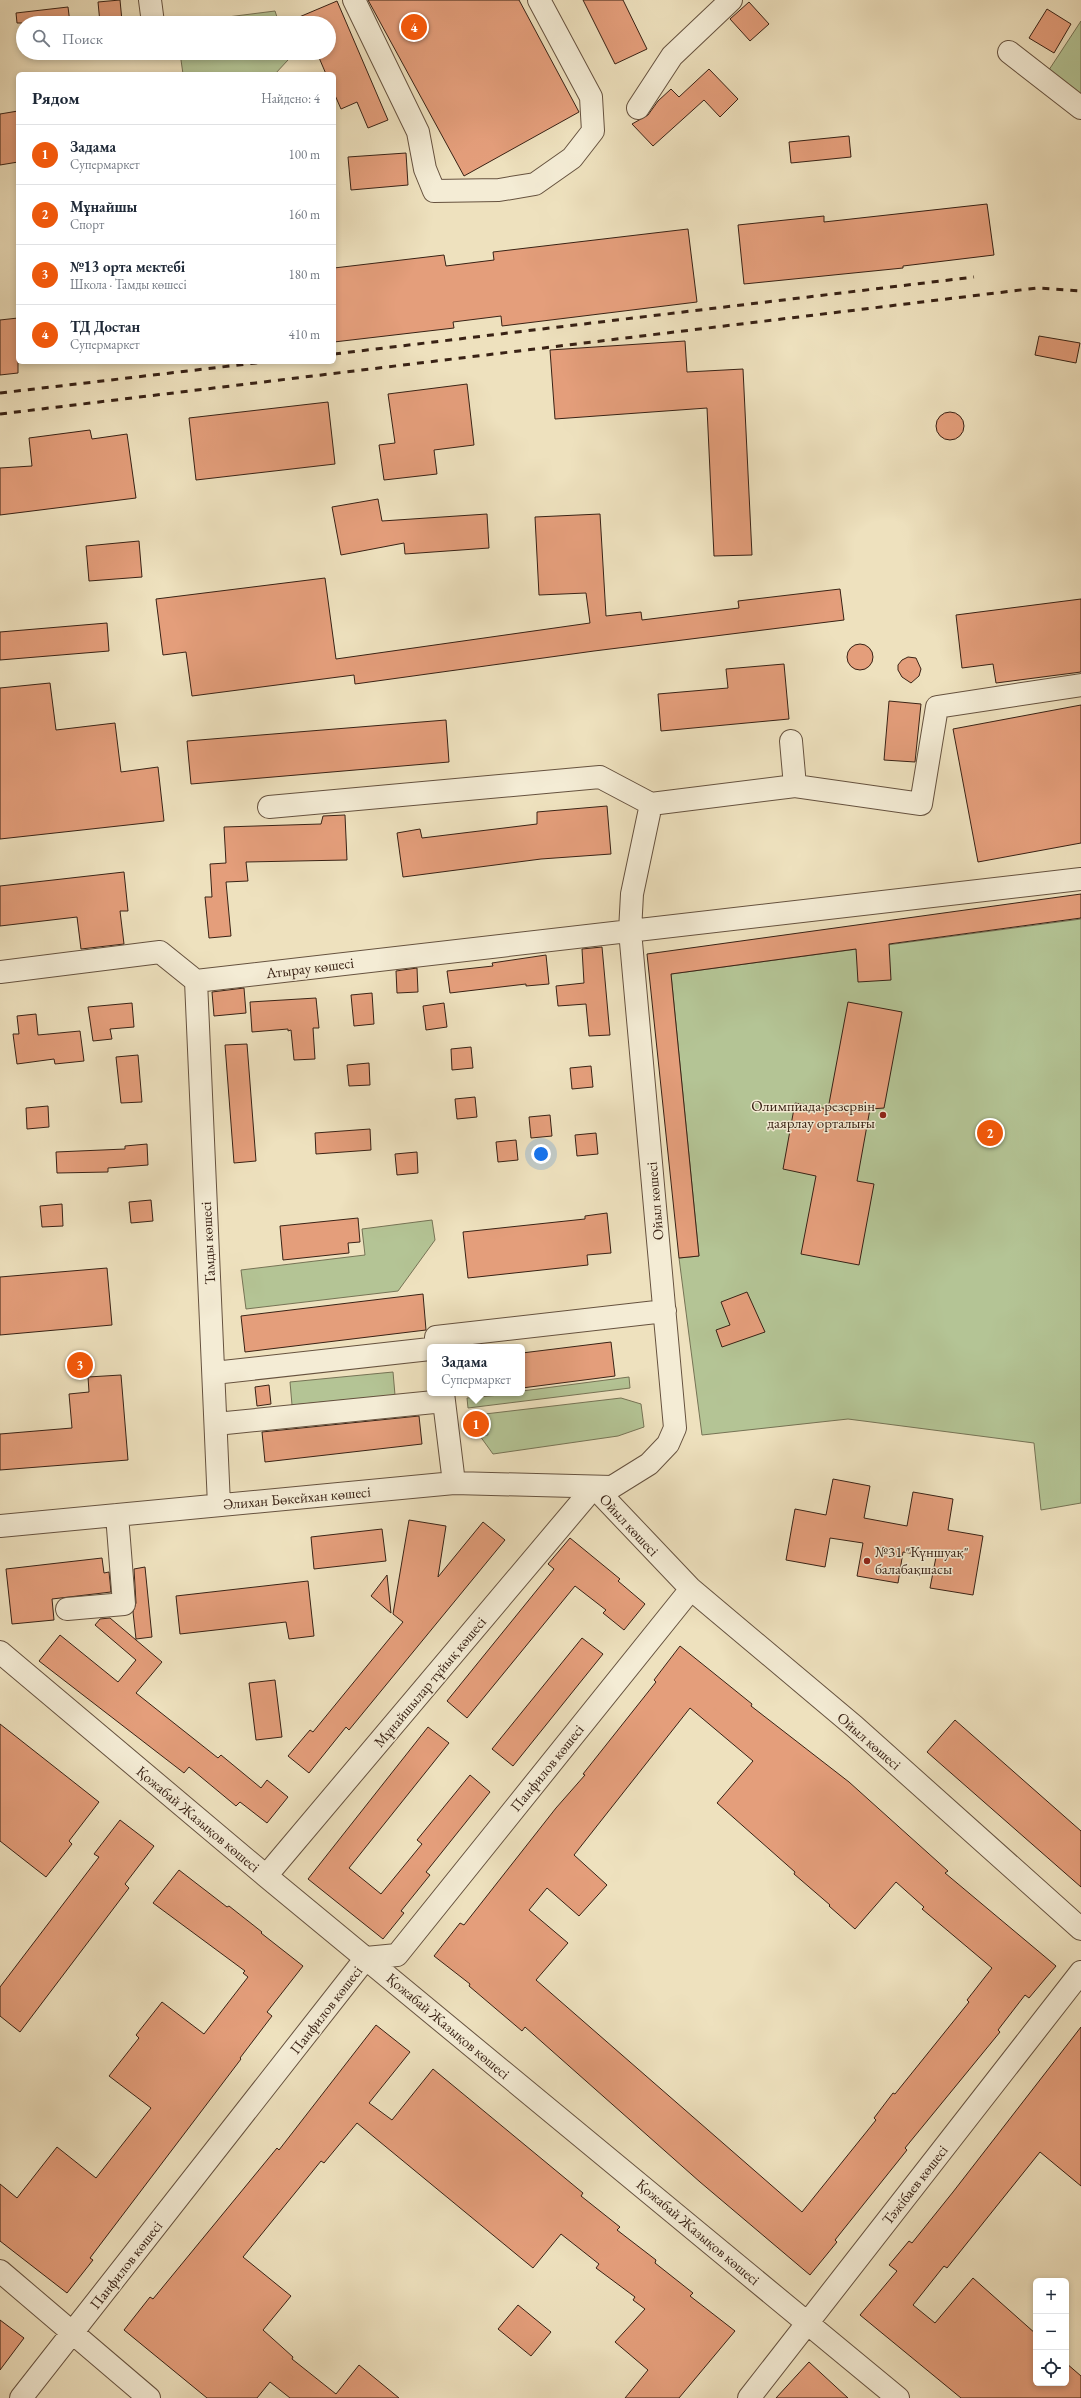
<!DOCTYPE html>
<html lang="ru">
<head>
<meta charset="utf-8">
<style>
  :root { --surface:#fff; --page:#f2f2f3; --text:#1f2937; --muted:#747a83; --line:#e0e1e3; --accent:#ea580c }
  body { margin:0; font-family:"EB Garamond",serif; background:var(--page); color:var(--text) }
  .controls { position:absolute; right:12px; bottom:12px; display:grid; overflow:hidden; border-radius:6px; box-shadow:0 2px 6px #0003 }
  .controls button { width:36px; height:36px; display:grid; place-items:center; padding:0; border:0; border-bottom:1px solid var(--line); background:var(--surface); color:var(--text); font:20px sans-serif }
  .you { position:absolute; left:541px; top:1154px; width:14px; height:14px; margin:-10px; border:3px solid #fff; border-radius:50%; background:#1a73e8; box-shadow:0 0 0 6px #1a73e833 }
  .badge { display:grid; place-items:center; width:26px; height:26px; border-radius:50%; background:var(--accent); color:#fff; font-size:13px; font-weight:700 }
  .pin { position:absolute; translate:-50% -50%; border:2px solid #fff; box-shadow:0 1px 4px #0006 }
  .popup { position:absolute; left:427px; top:1344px; width:98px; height:52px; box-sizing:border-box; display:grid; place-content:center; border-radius:6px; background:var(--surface); filter:drop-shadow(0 1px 3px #0005); font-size:13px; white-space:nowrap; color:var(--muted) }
  .popup b { font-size:15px; color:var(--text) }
  .popup::after { content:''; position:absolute; left:50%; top:100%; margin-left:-8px; border:8px solid transparent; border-top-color:var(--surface) }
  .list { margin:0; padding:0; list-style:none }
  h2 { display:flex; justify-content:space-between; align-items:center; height:52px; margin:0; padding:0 16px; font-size:17px }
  h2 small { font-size:13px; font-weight:400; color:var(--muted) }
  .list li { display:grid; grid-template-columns:26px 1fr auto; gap:12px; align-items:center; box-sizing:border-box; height:60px; padding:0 16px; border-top:1px solid var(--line) }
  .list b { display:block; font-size:15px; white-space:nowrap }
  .list p { margin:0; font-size:13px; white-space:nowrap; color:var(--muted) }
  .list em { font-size:13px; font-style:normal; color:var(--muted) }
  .icon { flex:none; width:22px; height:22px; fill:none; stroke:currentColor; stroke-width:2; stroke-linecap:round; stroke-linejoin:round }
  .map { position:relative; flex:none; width:1081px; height:2398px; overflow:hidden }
  .search { position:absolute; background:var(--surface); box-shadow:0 2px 6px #0003; left:16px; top:16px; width:320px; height:44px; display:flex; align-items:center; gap:10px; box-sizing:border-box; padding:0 14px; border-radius:22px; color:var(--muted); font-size:15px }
  .panel { position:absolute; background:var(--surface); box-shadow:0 2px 6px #0003; left:16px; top:72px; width:320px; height:292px; border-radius:6px }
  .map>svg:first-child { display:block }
  .green { fill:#b4c495; stroke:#767355 }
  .building { fill:#e49e7b; stroke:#392215; fill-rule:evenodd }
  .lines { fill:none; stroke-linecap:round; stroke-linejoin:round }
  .minor-casing { stroke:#66523f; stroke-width:24 }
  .minor { stroke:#f4ecd5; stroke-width:22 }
  .rail { stroke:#392215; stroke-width:3; stroke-dasharray:7 7; stroke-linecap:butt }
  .poi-dot { fill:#8f2418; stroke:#f4ecd5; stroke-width:1.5 }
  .labels { text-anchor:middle; stroke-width:3; stroke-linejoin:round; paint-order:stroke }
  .street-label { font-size:15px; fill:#392215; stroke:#f4ecd5 }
  .poi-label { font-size:15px; fill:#392215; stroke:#f4ecd5; text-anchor:end }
</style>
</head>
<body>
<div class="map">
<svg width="1081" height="2398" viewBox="0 0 1081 2398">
  <rect width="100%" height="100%" fill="#eee1be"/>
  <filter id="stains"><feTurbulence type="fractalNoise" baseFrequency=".005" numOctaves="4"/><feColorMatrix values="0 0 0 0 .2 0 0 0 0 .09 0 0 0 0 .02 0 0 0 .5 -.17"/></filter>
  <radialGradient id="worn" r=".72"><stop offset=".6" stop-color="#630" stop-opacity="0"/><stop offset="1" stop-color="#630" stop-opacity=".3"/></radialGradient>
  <path class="green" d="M275,11L279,23H180Z
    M1081,21V109L1043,79Z
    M180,53H288V60L275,74H183Z
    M1081,919V1503L1041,1510L1034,1443L848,1419L702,1435L679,1258L699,1256L671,974Z
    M432,1220L435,1240L398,1291L246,1309L241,1270L365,1255L362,1229Z
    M393,1372L395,1395L292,1405L290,1382Z
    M629,1377L630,1388L468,1408L467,1398L522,1393V1391Z
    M621,1398L641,1404L644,1427L618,1436L493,1454L480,1436L488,1435L485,1414Z"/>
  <path class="building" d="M120,0L122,21L100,23L98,2Z
    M368,0H519L579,112L464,176Z
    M583,0H623L647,49L615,64Z
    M337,1L388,120L368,128L357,102L341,109L334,93V74H326L317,53H329V23H285Z
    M749,2L769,24L750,41L730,19Z
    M68,7L70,23H17L16,13Z
    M1047,9L1071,24L1054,53L1029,38Z
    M709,69L738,99L720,117L704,100L653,146L632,124L648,115L658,101L671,89L679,97Z
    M18,111V162L0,165V114Z
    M849,136L851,157L791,163L789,142Z
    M406,153L408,185L351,190L348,157Z
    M987,204L994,255L903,266V268L744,284L738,225L824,216V222Z
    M688,229L697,302L502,326L501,316L453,322L454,328L334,342V268L444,255L446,266L494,260L493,252Z
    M18,318V373L0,375V320Z
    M1039,336L1080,343L1076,363L1035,355Z
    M685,341L687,372L743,369L752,555L714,556L707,408L555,419L550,350Z
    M467,384L474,445L434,450L437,474L384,480L379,445L395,443L388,394Z
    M328,402L335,464L196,480L189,418Z
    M936 426a14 14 0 1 1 28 0a14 14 0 1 1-28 0Z
    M90,430L92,439L127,434L136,498L0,515V468L32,466L29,438Z
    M378,499L382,521L487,514L489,548L405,554L404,543L341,555L332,507Z
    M600,514L606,616L641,612L642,620L739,608L738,601L840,589L844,620L594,651L355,684L354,675L192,696L186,652L163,655L156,599L325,578L336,659L590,623L586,593L539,595L535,517Z
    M139,541L142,577L89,581L86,546Z
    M1081,599V672L996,683L993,664L962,668L956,615Z
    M107,623L109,651L0,660V632Z
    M847 657a13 13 0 1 1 26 0a13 13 0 1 1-26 0Z
    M908,657L916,658L921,669L919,676L911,683L902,677L898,670V665L902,660Z
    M784,664L789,719L661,731L658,694L728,688L726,669Z
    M50,683L56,730L115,723L121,772L158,767L164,821L0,839V688Z
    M889,701L921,704L915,762L884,760Z
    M1081,705V843L978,862L953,729Z
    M446,720L449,762L191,784L187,741Z
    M607,806L611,854L541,859L403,877L397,833L420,829L422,838L537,824V812Z
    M345,815L347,860L246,862L248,881L226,882L231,936L209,938L205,897H212L210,864L226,863L224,827L321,824L323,816Z
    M124,872L128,911H120L124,944L81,949L77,917L0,926V886Z
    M1081,894V918L889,944L891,980L858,982L856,949L671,974L699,1256L679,1258L647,954Z
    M602,947L610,1035L589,1036L586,1004L558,1006L556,986L584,983L582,949Z
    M546,955L549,984L526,986V984L450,993L447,971L493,966L492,963Z
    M417,968L418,992L397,993L396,971Z
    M244,988L246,1013L214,1016L212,992Z
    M372,993L374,1024L354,1026L351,995Z
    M316,998L319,1028H313L315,1059L294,1060L291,1030L288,1031V1029L252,1032L250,1002Z
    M848,1002L902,1012L884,1108L870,1109L857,1181L874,1184L859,1265L801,1254L816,1176L783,1169L795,1103L828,1109Z
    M132,1003L134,1027L110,1029L112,1039L93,1041L88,1007Z
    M444,1003L447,1027L426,1030L423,1006Z
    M36,1014L38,1035L80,1031L84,1061L55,1064L54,1059L17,1064L13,1034H19L17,1016Z
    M247,1044L256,1161L234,1163L225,1045Z
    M471,1047L473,1068L452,1070L451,1049Z
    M138,1055L142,1102L121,1103L116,1057Z
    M369,1063L370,1085L349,1086L347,1065Z
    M591,1066L593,1087L572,1089L570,1068Z
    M475,1097L477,1117L457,1119L455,1099Z
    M48,1106L49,1127L27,1129L26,1108Z
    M550,1115L552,1136L531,1138L529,1117Z
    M370,1129L371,1150L316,1154L315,1133Z
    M596,1133L598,1154L577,1156L575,1135Z
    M516,1140L518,1160L498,1162L496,1142Z
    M147,1144L148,1165L108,1168V1172L57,1173L56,1152L125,1149V1146Z
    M417,1152L418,1173L397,1175L395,1154Z
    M151,1200L153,1221L131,1223L129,1202Z
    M62,1204L63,1226L42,1227L40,1206Z
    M607,1213L611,1253L587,1255L588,1265L468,1278L463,1232L585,1219V1216Z
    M358,1218L360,1242L348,1243L349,1253L283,1260L280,1226Z
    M107,1268L112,1325L0,1335V1277Z
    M747,1292L765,1332L722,1347L716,1330L730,1325L721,1302Z
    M423,1294L426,1330L245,1352L241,1316Z
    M611,1342L615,1376L522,1388V1353Z
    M121,1375L128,1460L0,1470V1434L72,1428L69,1394L89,1392L88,1377Z
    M269,1385L271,1404L257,1406L255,1387Z
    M419,1416L422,1444L265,1462L262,1432Z
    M833,1479L870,1486L864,1518L907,1526L913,1492L953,1499L948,1530L983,1536L973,1595L930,1588L936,1557L903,1552L898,1583L857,1576L863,1543L830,1538L825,1567L786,1560L795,1509L826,1515Z
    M409,1520L446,1526L438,1577L483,1522L505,1540L349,1730L346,1727L309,1773L288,1756L310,1730L313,1732L403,1622L393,1614Z
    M382,1529L386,1561L314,1569L311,1537Z
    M570,1538L620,1579L618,1581L645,1604L624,1630L603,1613L606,1610L575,1586L467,1718L447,1701L554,1569L548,1564Z
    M102,1558L104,1573L109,1572L111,1592L52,1599L54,1620L12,1624L6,1569Z
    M145,1567L152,1637L136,1639L133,1612L136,1603L134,1569Z
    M387,1575L391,1613L371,1596Z
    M308,1581L314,1636L289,1639L286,1622L180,1634L176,1596Z
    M110,1618L162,1662L136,1693L218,1758L221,1755L261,1788L267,1780L288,1797L267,1823L240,1802L236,1806L189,1767L184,1773L39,1661L60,1635L118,1682L136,1660L95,1625L100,1619Z
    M582,1638L603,1654L513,1766L492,1749Z
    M680,1646L752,1704L751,1706L849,1782L948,1871L945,1873L1056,1966L1029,1998L1025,1995L998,2030L1000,2032L905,2148L907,2150L835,2240L837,2242L810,2275L700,2182L525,2027L522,2031L469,1986L470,1984L434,1956L460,1923L464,1925L556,1808L585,1775L583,1774L656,1682L654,1680ZM690,1708L753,1761L717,1803L795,1872L794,1874L830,1905L829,1906L855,1929L896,1882L924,1907L922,1909L992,1968L967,2000L969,2002L895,2094L893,2093L874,2118L876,2120L802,2212L536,1980L568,1943L529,1910L547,1888L579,1916L607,1885L574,1855Z
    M275,1680L282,1737L256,1740L249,1683Z
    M955,1720L1081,1831V1887L927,1752Z
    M0,1724L99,1802L69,1841L72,1844L46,1877L0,1841Z
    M428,1727L449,1743L349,1868L381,1894L422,1844L417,1840L470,1775L490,1792L426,1872L430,1875L401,1911L404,1913L383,1939L308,1879Z
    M120,1820L154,1846L125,1884L129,1888L20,2032L0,2016V1987L99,1857L94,1854Z
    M179,1870L227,1907L229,1906L262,1932L261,1933L303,1966L267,2012L272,2016L240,2058L241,2059L90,2258L93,2260L67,2293L0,2241V2184L17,2198L57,2147L96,2178L151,2108L109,2076L139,2038L136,2035L162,2002L204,2034L248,1977L243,1973L245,1971L153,1903Z
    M376,2025L410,2052L369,2103L392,2120L433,2069L583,2193L581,2196L620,2227L617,2230L656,2260L655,2263L693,2293L690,2296L735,2331L679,2398H625L648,2370L615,2342L645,2309L633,2300L635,2297L596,2268L599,2264L561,2234L533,2268L357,2123L324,2163L321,2161L243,2257L291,2296L263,2330L293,2357L292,2359L336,2394L359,2365L399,2398H290L270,2382L257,2398H207L124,2330L150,2297L153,2299L277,2148L279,2150Z
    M1081,2027V2186L1040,2152L947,2268L944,2266L913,2305L935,2323L973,2278L1036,2334V2383H1066V2363L1081,2376V2398H961L860,2315L897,2271L889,2265L909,2241L912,2243L953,2192Z
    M518,2305L551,2332L531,2356L498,2329Z
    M0,2320L24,2338L0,2370Z
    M809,2362L848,2398H776Z"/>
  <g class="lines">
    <defs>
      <path id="minor" d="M150,0L153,23
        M354,0L418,132L425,169L434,191L499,190L535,184L572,158L593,131L591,97L539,0
        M1009,52L1081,108
        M638,108L672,56L731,0
        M791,741L795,786
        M269,807L600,777L651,804
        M0,972L160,952L196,981L1081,879
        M196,981L219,1505
        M437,1347L436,1337L665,1311
        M214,1373L430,1349
        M443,1393L454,1483
        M216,1424L444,1401
        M594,1487L691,1589L854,1726L1081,1929
        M0,1526L454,1483L612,1487L649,1464L668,1444L675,1428L630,931L632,894L651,804L795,786L921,804L937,707L1081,685
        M67,1609L124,1604L117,1515
        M0,1652L266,1876L898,2398
        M266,1876L594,1487
        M0,2271L149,2398
        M21,2398L366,1958L397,1955L691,1589
        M749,2398L1081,1972"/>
    </defs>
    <use href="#minor" class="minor-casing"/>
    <use href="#minor" class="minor"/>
    <path class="rail" d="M334,354L974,277
      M0,393L264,362
      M0,414L1037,288L1081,291"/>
  </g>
  <g class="poi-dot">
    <circle cx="883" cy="1115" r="4"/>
    <circle cx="867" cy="1561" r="4"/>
  </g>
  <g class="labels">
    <g class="street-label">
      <text transform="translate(310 968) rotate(-7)" y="5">Атырау көшесі</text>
      <text transform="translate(655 1201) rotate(-95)" y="5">Ойыл көшесі</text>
      <text transform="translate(208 1243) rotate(-93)" y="5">Тамды көшесі</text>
      <text transform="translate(297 1498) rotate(-5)" y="5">Әлихан Бөкейхан көшесі</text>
      <text transform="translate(629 1525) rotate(47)" y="5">Ойыл көшесі</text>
      <text transform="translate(430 1682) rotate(-50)" y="5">Мұнайшылар тұйық көшесі</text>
      <text transform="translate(869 1741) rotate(41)" y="5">Ойыл көшесі</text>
      <text transform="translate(547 1768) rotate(-51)" y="5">Панфилов көшесі</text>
      <text transform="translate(198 1819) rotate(40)" y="5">Қожабай Жазықов көшесі</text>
      <text transform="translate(326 2010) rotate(-52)" y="5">Панфилов көшесі</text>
      <text transform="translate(448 2026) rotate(40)" y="5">Қожабай Жазықов көшесі</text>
      <text transform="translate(915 2185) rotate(-52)" y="5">Тәжібаев көшесі</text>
      <text transform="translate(698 2232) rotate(40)" y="5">Қожабай Жазықов көшесі</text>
      <text transform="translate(126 2265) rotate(-52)" y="5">Панфилов көшесі</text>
    </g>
    <g class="poi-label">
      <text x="875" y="1111">Олимпиада резервін<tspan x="875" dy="17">даярлау орталығы</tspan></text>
      <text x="875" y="1557" text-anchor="start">№31 "Күншуақ"<tspan x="875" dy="17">балабақшасы</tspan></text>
    </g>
  </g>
  <rect width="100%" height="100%" filter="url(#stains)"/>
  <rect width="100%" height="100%" fill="url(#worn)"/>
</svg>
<div class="controls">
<button>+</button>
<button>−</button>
<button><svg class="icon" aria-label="locate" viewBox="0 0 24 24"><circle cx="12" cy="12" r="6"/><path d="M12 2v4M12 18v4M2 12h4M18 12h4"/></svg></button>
</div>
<div class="you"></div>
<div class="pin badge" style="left:476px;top:1424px">1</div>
<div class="popup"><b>Задама</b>Супермаркет</div>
<div class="pin badge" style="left:990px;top:1133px">2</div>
<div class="pin badge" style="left:80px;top:1365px">3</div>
<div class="pin badge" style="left:414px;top:27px">4</div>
<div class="search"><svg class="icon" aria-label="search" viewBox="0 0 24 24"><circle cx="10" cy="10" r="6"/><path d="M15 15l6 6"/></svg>Поиск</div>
<section class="panel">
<h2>Рядом<small>Найдено: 4</small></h2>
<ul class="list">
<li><span class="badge">1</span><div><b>Задама</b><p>Супермаркет</p></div><em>100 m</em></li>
<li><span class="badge">2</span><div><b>Мұнайшы</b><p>Спорт</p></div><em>160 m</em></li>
<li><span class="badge">3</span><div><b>№13 орта мектебі</b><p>Школа · Тамды көшесі</p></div><em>180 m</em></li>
<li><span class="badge">4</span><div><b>ТД Достан</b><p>Супермаркет</p></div><em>410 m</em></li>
</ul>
</section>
</div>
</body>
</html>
